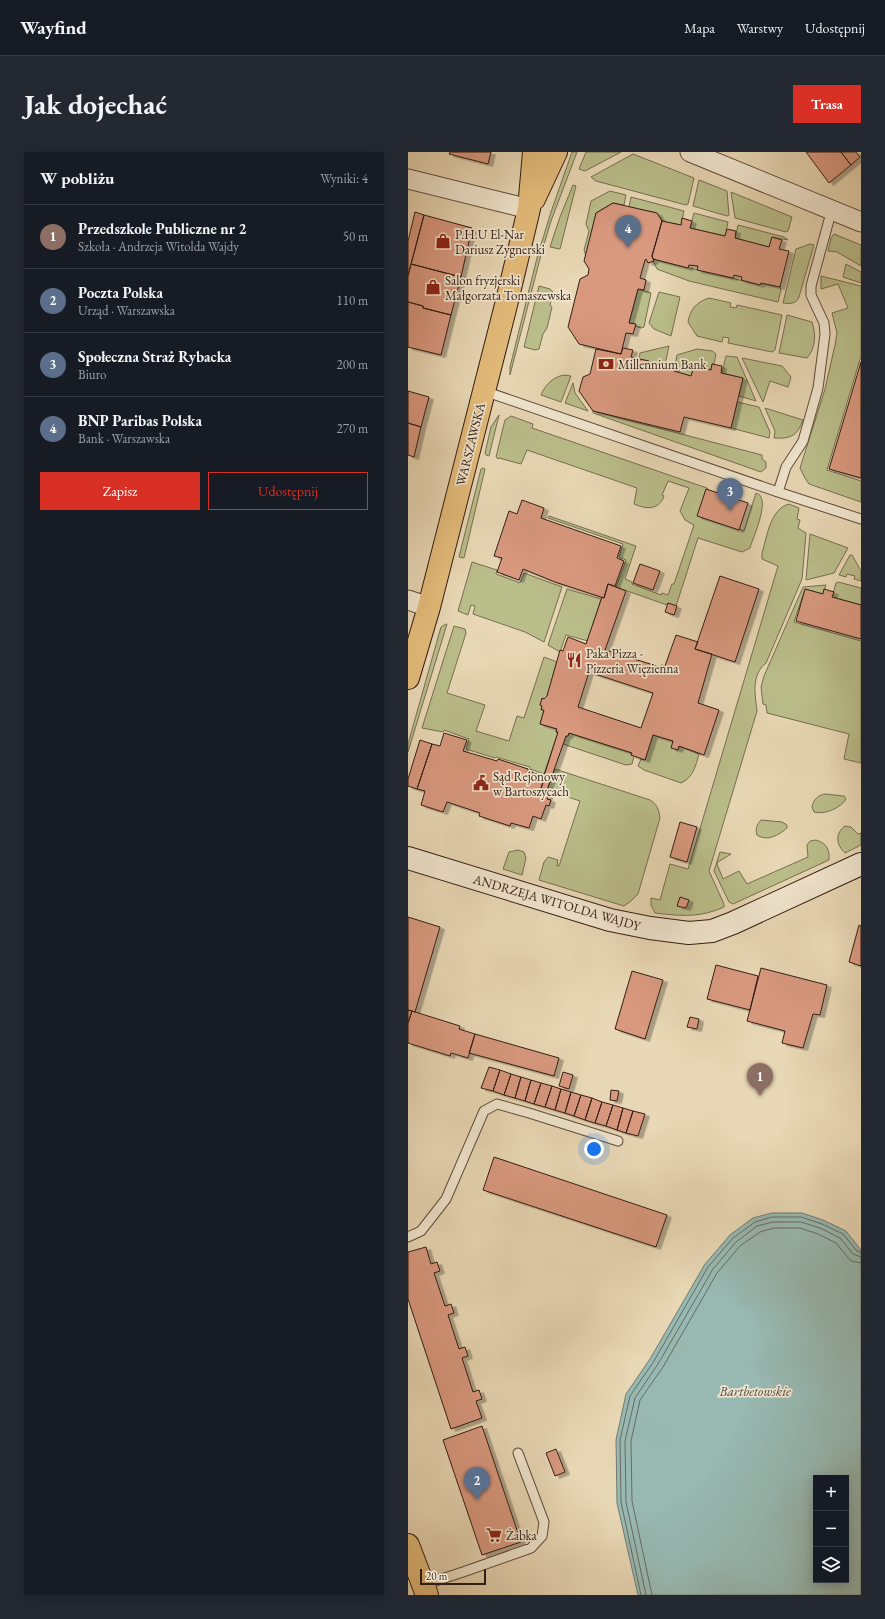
<!DOCTYPE html>
<html lang="pl">
<head>
<meta charset="utf-8">
<style>
  :root { --surface:#171b24; --page:#242831; --text:#f1f3f6; --muted:#9ea1a6; --line:#363941; --accent:#d93025 }
  body { margin:0; font-family:"EB Garamond",serif; background:var(--page); color:var(--text) }
  .controls { position:absolute; right:12px; bottom:12px; display:grid; overflow:hidden; border-radius:0px; box-shadow:0 2px 10px #0003 }
  .controls button { width:36px; height:36px; display:grid; place-items:center; padding:0; border:0; border-bottom:1px solid var(--line); background:var(--surface); color:var(--text); font:20px sans-serif }
  .scale { position:absolute; left:12px; bottom:10px; width:66px; box-sizing:border-box; padding-left:4px; border:2px solid #331d14; border-top:0; font-size:11px; line-height:14px; white-space:nowrap; color:#331d14; -webkit-text-stroke:3px #f1e6cf; paint-order:stroke }
  .you { position:absolute; left:186px; top:997px; width:14px; height:14px; margin:-10px; border:3px solid #fff; border-radius:50%; background:#1a73e8; box-shadow:0 0 0 6px #1a73e833 }
  .badge { display:grid; place-items:center; width:26px; height:26px; border-radius:50%; background:var(--accent); color:#fff; font-size:13px; font-weight:700 }
  .pin { position:absolute; translate:-50% -33px; filter:drop-shadow(0 1px 2px #0008) }
  .pin::after { content:''; position:absolute; top:21px; width:14px; height:12px; background:inherit; clip-path:polygon(0 0,100% 0,50% 100%) }
  .list { margin:0; padding:0; list-style:none }
  h2 { display:flex; justify-content:space-between; align-items:center; height:52px; margin:0; padding:0 16px; font-size:17px }
  h2 small { font-size:13px; font-weight:400; color:var(--muted) }
  .list li { display:grid; grid-template-columns:26px 1fr auto; gap:12px; align-items:center; box-sizing:border-box; height:64px; padding:0 16px; border-top:1px solid var(--line) }
  .list b { display:block; font-size:15px; white-space:nowrap }
  .list p { margin:0; font-size:13px; white-space:nowrap; color:var(--muted) }
  .list em { font-size:13px; font-style:normal; color:var(--muted) }
  .actions { display:flex; gap:8px; padding:12px 16px }
  .actions a { flex:1; padding:9px 0; border:1px solid var(--accent); border-radius:0px; text-align:center; font-size:14px; color:var(--accent) }
  .actions .main { background:var(--accent); color:#fff }
  .icon { flex:none; width:22px; height:22px; fill:none; stroke:currentColor; stroke-width:2; stroke-linecap:round; stroke-linejoin:round }
  .map { position:relative; flex:none; width:453px; height:1443px; overflow:hidden; border-radius:0px }
  header { display:flex; align-items:center; gap:24px; box-sizing:border-box; height:56px; padding:0 20px; background:var(--surface); border-bottom:1px solid var(--line) }
  header strong { font-size:19px }
  nav { display:flex; gap:22px; margin-inline-start:auto; font-size:14px }
  .intro { display:flex; align-items:center; justify-content:space-between; box-sizing:border-box; height:96px; padding:0 24px }
  h1 { margin:0; font-size:28px }
  .button { padding:10px 18px; border-radius:0px; background:var(--accent); color:#fff; font-size:14px; font-weight:700 }
  main { display:flex; gap:24px; padding:0 24px }
  aside { flex:1; background:var(--surface); border-radius:0px; box-shadow:0 2px 10px #0003 }
  .map>svg:first-child { display:block }
  .green { fill:#babe8b; stroke:#766e50 }
  .water { fill:#98b9b2; stroke:#707b73; fill-rule:evenodd }
  .lines { fill:none; stroke-linecap:round; stroke-linejoin:round }
  .shore { stroke:#666b63; stroke-width:1 }
  .building { fill:#d9997f; stroke:#331d14; fill-rule:evenodd; filter:url(#shadow) }
  .lane-casing { stroke:#604c3c; stroke-width:11 }
  .street-casing { stroke:#604c3c; stroke-width:21 }
  .secondary-casing { stroke:#331d14; stroke-width:24 }
  .primary-casing { stroke:#331d14; stroke-width:24 }
  .lane { stroke:#f1e6cf; stroke-width:9 }
  .street { stroke:#f1e6cf; stroke-width:19 }
  .secondary { stroke:#f1e6cf; stroke-width:22 }
  .primary { stroke:#e4bc7a; stroke-width:22 }
  .labels { text-anchor:middle; stroke-width:3.5; stroke-linejoin:round; paint-order:stroke }
  .poi-label { font-size:13px; fill:#331d14; stroke:#f1e6cf; text-anchor:start }
  .street-label { font-size:13px; fill:#331d14; stroke:#f1e6cf }
  .water-label { font-size:14px; font-style:italic; fill:#514c43; stroke:#f1e6cf }
</style>
</head>
<body>
<header>
<strong>Wayfind</strong>
<nav><a>Mapa</a><a>Warstwy</a><a>Udostępnij</a></nav>
</header>
<div class="intro"><h1>Jak dojechać</h1><a class="button">Trasa</a></div>
<main>
<aside>
<h2>W pobliżu<small>Wyniki: 4</small></h2>
<ul class="list">
<li><span class="badge" style="background:#8d6e63">1</span><div><b>Przedszkole Publiczne nr 2</b><p>Szkoła · Andrzeja Witolda Wajdy</p></div><em>50 m</em></li>
<li><span class="badge" style="background:#5c6f8a">2</span><div><b>Poczta Polska</b><p>Urząd · Warszawska</p></div><em>110 m</em></li>
<li><span class="badge" style="background:#5c6f8a">3</span><div><b>Społeczna Straż Rybacka</b><p>Biuro</p></div><em>200 m</em></li>
<li><span class="badge" style="background:#5c6f8a">4</span><div><b>BNP Paribas Polska</b><p>Bank · Warszawska</p></div><em>270 m</em></li>
</ul>
<div class="actions"><a class="main">Zapisz</a><a>Udostępnij</a></div>
</aside>
<div class="map">
<svg width="453" height="1443" viewBox="0 0 453 1443">
  <defs>
    <filter id="shadow"><feDropShadow dx="4.5" dy="2.5" stdDeviation="0" flood-color="#0004"/></filter>
  </defs>
  <rect width="100%" height="100%" fill="#e9d8b5"/>
  <filter id="stains"><feTurbulence type="fractalNoise" baseFrequency=".005" numOctaves="4"/><feColorMatrix values="0 0 0 0 .2 0 0 0 0 .09 0 0 0 0 .02 0 0 0 .5 -.17"/></filter>
  <radialGradient id="worn" r=".72"><stop offset=".6" stop-color="#630" stop-opacity="0"/><stop offset="1" stop-color="#630" stop-opacity=".3"/></radialGradient>
  <path class="green" d="M164,0H169L143,69L134,99L102,223V215L129,106L143,60Z
    M178,0H213L177,19L171,17Z
    M225,2L286,26L280,52L278,53L188,29L183,25Z
    M291,28L319,39L321,63L319,64L285,54Z
    M165,33L168,34L152,97L142,95L152,65Z
    M202,39L218,43L216,53L205,51L188,61L178,104L176,98L181,79L178,72L183,49Z
    M323,40L384,65L380,79L378,80L327,66Z
    M223,45L276,59L273,73L254,69L249,61L221,55Z
    M286,61L320,70L317,84L282,76Z
    M330,73L376,85L380,88L364,85L361,95L327,86Z
    M426,82L453,93V114L429,100L420,99L423,86Z
    M402,92L406,93L391,145C388,152 382,152 375,151L388,97Z
    M245,107L352,133L353,131L372,135L373,138L370,150L281,129L249,117L245,109Z
    M438,112L453,120V131L435,125Z
    M413,124L453,134V204L419,318L453,329V350L401,332L397,326L392,316L417,237L427,193L429,181L424,161L440,156L430,132L413,137Z
    M131,134L142,137L145,140L142,153L144,155L139,176L135,182L131,197L127,198L116,195Z
    M230,137L243,141L236,175L233,176L227,174V172L221,171Z
    M251,140L272,145L263,184L246,177L241,171Z
    M301,146L323,151L322,155L328,156L329,153L374,163L367,198L364,200L320,191L321,186L315,185L314,190L289,184L280,170C282,158 288,150 301,146Z
    M379,163L404,170C408,182 408,196 399,206L371,201Z
    M261,194L256,217L240,213L231,207L232,201Z
    M289,197L304,199L308,202L306,212H304L303,218L286,214L283,224L266,219L269,203Z
    M318,204L329,205L348,249L331,244L335,226L314,221Z
    M334,206L374,214L383,225L380,235L362,229L355,250Z
    M156,223L163,224L153,250L133,243C137,233 145,225 156,223Z
    M165,231L167,241L180,259L157,251Z
    M329,250L351,255L362,280L361,286L323,276Z
    M357,256L395,268C389,284 383,287 366,286L367,279Z
    M185,259L354,303V307L358,310V316L353,320L185,261Z
    M91,263L81,304L78,303L77,301L83,275Z
    M103,264L125,272L124,276L299,336L331,377L336,379L348,341C364,345 345,385 342,396L334,400L290,386L268,454L260,451L259,453L208,435L218,408L211,405L215,392L140,366L141,364L228,394L217,427L224,430V432L253,443L254,441L260,443L264,432H266L286,373L277,368L272,359L281,336L260,329L254,343L256,344C251,359 237,357 226,352L229,336L119,298L113,312L91,306L90,307L88,305L97,268Z
    M75,316L77,317L56,406L51,405L73,317Z
    M381,352L391,356L389,367L392,368L390,376L398,381L394,427L358,511C343,523 347,542 349,559L301,719L316,752V755C291,766 273,764 247,761L243,753V746L252,748L262,712L280,717L370,414L354,407V401C359,385 362,357 381,352Z
    M402,382L440,396L426,421L398,428Z
    M442,403H444L453,419V429L446,427L447,424L439,422L438,425L431,423Z
    M64,410L89,418L88,422L112,431L116,421L154,435L136,490L117,480L65,462L67,454L63,453L60,463L50,459Z
    M430,430L453,436V453L424,445L428,431Z
    M418,433L415,442L397,437L386,470L453,489V611L436,607L441,582L359,561L358,553L355,552L353,535L356,524L395,435Z
    M159,437L193,447L180,489L158,483L152,500L140,493Z
    M38,472H39L0,600V592L33,475Z
    M46,474L57,477L58,481L39,541L77,553L68,579L101,589L109,564L116,566L136,505L149,510L139,544L136,547H134L133,553L134,554L133,557L136,558L132,572L149,577L148,580H150L136,622L122,617V615L88,605L87,606L58,597L61,587L36,578L35,580L14,576Z
    M161,581L224,601L223,603L226,604L224,612L218,613L155,592L158,584H160Z
    M245,583L265,589L264,596L270,598L271,594L291,602C288,613 285,626 273,631L236,618L230,614L233,607L237,608Z
    M147,617L242,648C249,652 251,658 252,666L230,742L223,749L216,754L131,728L136,710L140,705L150,708L149,714H151L172,649L139,638Z
    M417,642L436,644L438,647C433,656 416,663 406,660L404,655C405,648 410,643 417,642Z
    M353,668L374,670L379,673V676C371,683 359,690 349,683C347,677 349,672 353,668Z
    M437,674L443,675L450,682L453,681V693L437,701C428,693 427,681 437,674Z
    M408,688C418,691 422,697 421,708L325,752L321,750L306,719L312,700L323,702L310,710L309,712L315,727L331,719L339,732L400,705L399,693L402,689Z
    M110,698L116,700L118,706L114,723L95,717L101,700Z"/>
  <path class="water" d="M364,1061H394L415,1068L438,1079L453,1098V1443H230L209,1351L208,1288L218,1242L242,1207L297,1112L322,1083L345,1066ZM408,1326H438V1428H408Z"/>
  <g class="lines">
    <path class="shore" d="M233,1443L213,1350L212,1288L222,1244L246,1209L300,1115L325,1086L347,1070L364,1065H393L414,1072L435,1082L449,1099L453,1100
      M238,1443L218,1350L217,1289L227,1246L250,1212L305,1117L328,1090L349,1074L365,1070H393L412,1076L432,1086L445,1102L453,1105
      M244,1443L224,1349L223,1289L232,1248L255,1215L309,1121L332,1094L352,1080L366,1076H392L410,1082L428,1091L443,1109L453,1111"/>
  </g>
  <path class="building" d="M42,0H83L80,12L41,2Z
    M398,0H433L443,13L421,31Z
    M433,0H448L452,5L443,13Z
    M205,51L249,61L254,69L244,104L246,109L240,111L238,107L237,108L232,126L238,128L236,138L230,137L221,171L228,172L225,182L218,181L213,202L171,192L160,175L172,127L180,123L181,117L176,109L188,61Z
    M7,60L16,63L0,124V89Z
    M16,63L64,76L53,125L3,112Z
    M274,66L284,69L282,76L317,84L319,77L328,79L327,86L361,95L364,85L374,88L371,97L381,99L372,135L353,131L352,133L333,128L334,125L326,123L325,126L289,118L290,114L281,113L280,116L245,107L244,104L254,69L273,73Z
    M3,112L53,125L43,163L15,156V154L0,150V124Z
    M0,150L15,154V156L43,163L33,203L0,195Z
    M215,196L225,198L223,205L241,209L240,213L256,217L257,211L267,214L266,219L283,224L286,214L303,218L304,212L314,214L313,221L335,226L323,276L276,265L272,280L185,259L171,239L175,225L182,222L188,197L213,202Z
    M453,210V326L421,317Z
    M0,239L21,245L13,275L0,271Z
    M0,271L13,275L6,305L0,303Z
    M298,337L340,351L331,378L289,364Z
    M114,348L136,356L133,366L213,394L209,406L216,409L207,434L200,432L196,446L147,430L115,417L111,428L89,420L94,406L86,404L101,359L109,362Z
    M232,412L252,419L245,438L225,431Z
    M312,424L351,437L327,510L287,497Z
    M200,432L218,439L197,498L252,515L253,513L257,514L268,483L290,490L287,497L304,502L290,551L311,558L296,603L271,594L270,598L263,596L265,589L245,583L237,608L223,603L224,601L161,581L160,584H158L139,638L133,636L137,625L136,624L150,580H148L149,577L132,572L136,558H133L134,554L132,553L134,546L136,547L139,544L152,498L155,499L160,485L178,492L194,445L196,446ZM181,520L245,541L233,576L170,555Z
    M397,437L415,442L416,437L426,440L424,445L453,453V487L388,469Z
    M260,451L269,454L266,463L257,460Z
    M36,581L59,588L55,599L89,609L90,607L120,617V619L137,625L133,636L142,639L139,647L143,648L141,654L138,653L133,667L125,664L121,676L103,671L102,674L71,664L72,661L39,650L35,660L13,653L17,639L9,637L24,592L32,594Z
    M12,588L24,592L9,637L0,634V627Z
    M272,670L289,675L279,710L262,705Z
    M272,745L281,748L278,756L269,754Z
    M0,765L32,775L7,860L0,858Z
    M451,773L453,774V814L441,810Z
    M308,813L350,824L342,858L299,847Z
    M353,816L419,833L412,863L405,862L395,896L374,891L377,879L339,869Z
    M224,819L255,828L237,887L207,877Z
    M0,858L4,859L0,871Z
    M4,859L52,874L51,877L67,882L60,906L43,901L42,904L0,891V871Z
    M282,865L291,867L289,877L279,875Z
    M67,882L151,906L146,924L61,901Z
    M81,915L92,918L85,939L73,936Z
    M92,918L103,922L96,943L85,939Z
    M155,920L165,923L161,937L151,934Z
    M103,922L113,925L107,946L96,943Z
    M113,925L123,928L117,949L107,946Z
    M123,928L133,931L126,952L117,949Z
    M133,931L144,934L137,955L126,952Z
    M144,934L153,937L147,958L137,955Z
    M153,937L163,940L157,961L147,958Z
    M203,938L211,939L209,949L202,948Z
    M163,940L173,943L166,964L157,961Z
    M173,943L184,946L177,968L166,964Z
    M184,946L194,950L187,971L177,968Z
    M194,950L205,953L198,974L187,971Z
    M205,953L215,956L209,978L198,974Z
    M215,956L225,959L218,981L209,978Z
    M225,959L237,962L230,984L218,981Z
    M86,1005L259,1063L248,1095L75,1038Z
    M18,1095L23,1112L29,1110L32,1119L26,1121L37,1154L43,1152L46,1161L40,1163L51,1197L57,1195L60,1204L54,1206L65,1240L71,1238L74,1247L68,1249L74,1266L43,1277L0,1147V1100Z
    M74,1274L113,1390L74,1403L35,1288Z
    M148,1297L157,1320L147,1324L138,1301Z"/>
  <g class="lines">
    <defs>
      <path id="lane" d="M76,239L370,340L453,367
        M370,340L378,315L395,289L410,236L417,182L416,171L403,143V134L424,57
        M0,1085L13,1079L38,1047L76,959L89,952L121,961L210,989
        M15,1433L55,1420L123,1396L134,1384L136,1370L110,1301"/>
      <path id="street" d="M282,0L453,70
        M0,27L121,57
        M0,448L21,455"/>
      <path id="secondary" d="M0,706L202,768L242,776L281,781L304,779L325,771L453,712"/>
      <path id="primary" d="M126,47L148,0
        M0,526L21,455L98,153L121,57L126,0
        M0,1393L19,1443"/>
    </defs>
    <use href="#lane" class="lane-casing"/>
    <use href="#street" class="street-casing"/>
    <use href="#secondary" class="secondary-casing"/>
    <use href="#primary" class="primary-casing"/>
    <use href="#lane" class="lane"/>
    <use href="#street" class="street"/>
    <use href="#secondary" class="secondary"/>
    <use href="#primary" class="primary"/>
  </g>
  <defs>
    <symbol id="shop-bare" viewBox="-9 -9 18 18"><path d="M-5-2.5h2.3a2.7 3.5 0 0 1 5.4 0H5L5.5 6h-11ZM-1.5-2.5h3a1.5 2.3 0 0 0-3 0Z" fill="#8f2418" stroke="#f1e6cf" stroke-width="2.5" paint-order="stroke"/></symbol>
    <symbol id="bank-bare" viewBox="-9 -9 18 18"><path d="M-6-4H6V4H-6ZM0-2.3a2.3 2.3 0 1 0 0 4.6a2.3 2.3 0 1 0 0-4.6Z" fill="#8f2418" stroke="#f1e6cf" stroke-width="2.5" paint-order="stroke"/></symbol>
    <symbol id="restaurant-bare" viewBox="-9 -9 18 18"><path d="M-5-6h1v4h1v-4h1v4h1v-4h1v5L-1.5 .5V6h-2V.5L-5-1ZM5-6V6H3V1.5H1.5Q1.5-4 5-6Z" fill="#8f2418" stroke="#f1e6cf" stroke-width="2.5" paint-order="stroke"/></symbol>
    <symbol id="civic-bare" viewBox="-9 -9 18 18"><path d="M-.6-6.5H3V-4.5H.6V-3L4-1V1h2V6H-6V1h2V-1L-.6-3ZM-1.2 2.5V6h2.4V2.5Z" fill="#8f2418" stroke="#f1e6cf" stroke-width="2.5" paint-order="stroke"/></symbol>
    <symbol id="supermarket-bare" viewBox="-9 -9 18 18"><path d="M-6-5.5h2.5l.6 2H6L4.5 2H-2.5L-4.4-4H-6ZM-1.5 3.2a1.3 1.3 0 1 0 .1 0ZM3 3.2a1.3 1.3 0 1 0 .1 0Z" fill="#8f2418" stroke="#f1e6cf" stroke-width="2.5" paint-order="stroke"/></symbol>
  </defs>
  <g fill-rule="evenodd">
    <use href="#shop-bare" x="24" y="78" width="22" height="22"/>
    <use href="#shop-bare" x="14" y="124" width="22" height="22"/>
    <use href="#bank-bare" x="187" y="201" width="22" height="22"/>
    <use href="#restaurant-bare" x="155" y="497" width="22" height="22"/>
    <use href="#civic-bare" x="62" y="620" width="22" height="22"/>
    <use href="#supermarket-bare" x="75" y="1372" width="22" height="22"/>
  </g>
  <g class="labels">
    <g class="poi-label">
      <text x="47" y="87">P.H.U El-Nar<tspan x="47" dy="15">Dariusz Zygnerski</tspan></text>
      <text x="37" y="133">Salon fryzjerski<tspan x="37" dy="15">Małgorzata Tomaszewska</tspan></text>
      <text x="210" y="217">Millennium Bank</text>
      <text x="178" y="506">Paka Pizza -<tspan x="178" dy="15">Pizzeria Więzienna</tspan></text>
      <text x="85" y="629">Sąd Rejonowy<tspan x="85" dy="15">w Bartoszycach</tspan></text>
      <text x="98" y="1388">Żabka</text>
    </g>
    <g class="street-label">
      <text transform="translate(62 292) rotate(-76)" y="5">WARSZAWSKA</text>
      <text transform="translate(149 750) rotate(16)" y="5">ANDRZEJA WITOLDA WAJDY</text>
    </g>
    <g class="water-label">
      <text x="347" y="1244">Bartbetowskie</text>
    </g>
  </g>
  <rect width="100%" height="100%" filter="url(#stains)"/>
  <rect width="100%" height="100%" fill="url(#worn)"/>
</svg>
<div class="controls">
<button>+</button>
<button>−</button>
<button><svg class="icon" aria-label="layers" viewBox="0 0 24 24"><path d="M12 4l9 5-9 5-9-5zM3 14l9 5 9-5"/></svg></button>
</div>
<div class="scale">20 m</div>
<div class="you"></div>
<div class="pin badge" style="left:352px;top:944px;background:#8d6e63">1</div>
<div class="pin badge" style="left:69px;top:1348px;background:#5c6f8a">2</div>
<div class="pin badge" style="left:322px;top:359px;background:#5c6f8a">3</div>
<div class="pin badge" style="left:220px;top:96px;background:#5c6f8a">4</div>
</div>
</main>
</body>
</html>
